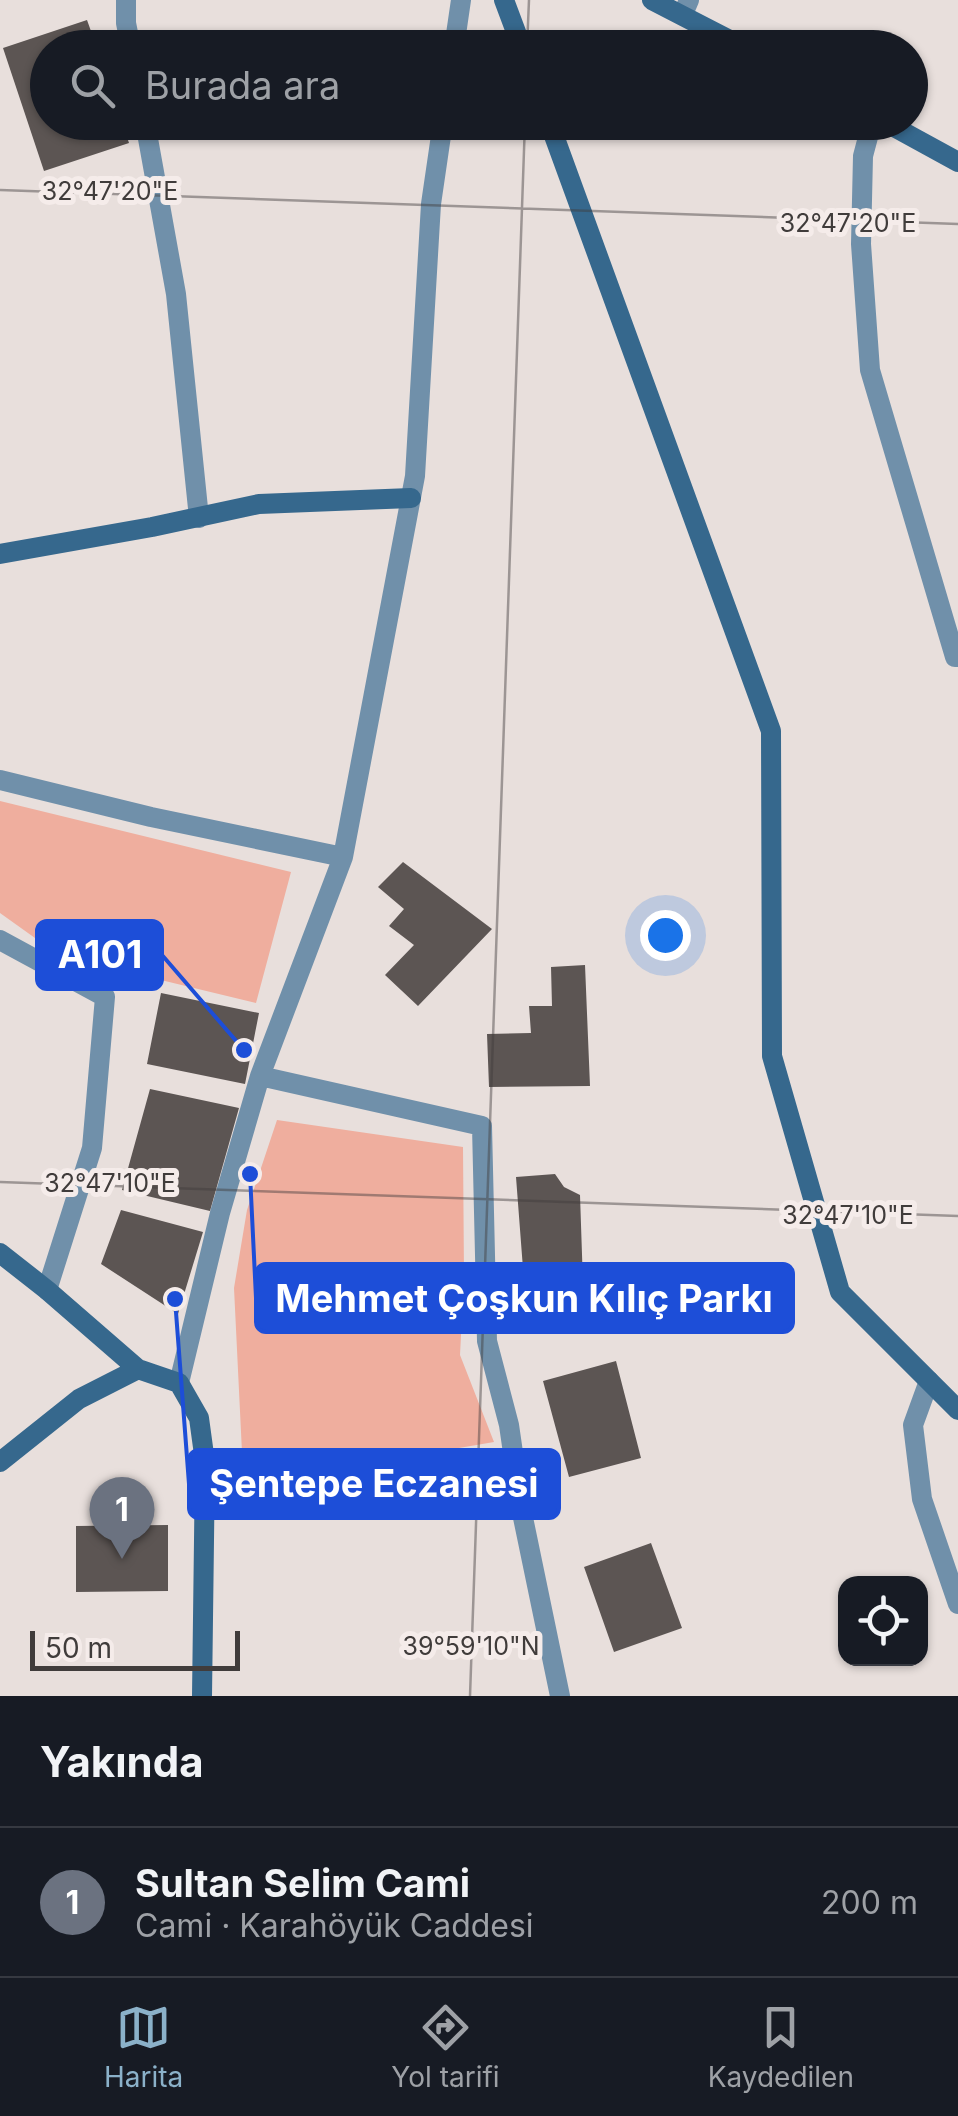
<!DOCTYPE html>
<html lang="tr">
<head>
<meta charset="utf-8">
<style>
  :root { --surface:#171b24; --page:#20242c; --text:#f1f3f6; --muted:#9ea1a6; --line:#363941; --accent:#8bb1c9 }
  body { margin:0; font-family:Inter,sans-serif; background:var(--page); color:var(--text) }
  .controls { position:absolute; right:30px; bottom:30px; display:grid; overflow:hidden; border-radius:20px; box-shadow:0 2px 8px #0004 }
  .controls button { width:90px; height:90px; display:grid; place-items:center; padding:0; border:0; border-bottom:2px solid var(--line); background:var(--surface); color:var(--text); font:50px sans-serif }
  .scale { position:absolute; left:30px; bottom:25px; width:210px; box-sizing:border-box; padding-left:10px; border:5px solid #403c3b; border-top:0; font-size:28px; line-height:35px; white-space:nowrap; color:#403c3b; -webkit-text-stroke:8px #f5ecea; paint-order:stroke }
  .you { position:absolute; left:665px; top:935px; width:35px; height:35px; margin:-25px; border:8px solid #fff; border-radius:50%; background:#1a73e8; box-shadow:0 0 0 15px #1a73e833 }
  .badge { display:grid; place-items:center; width:65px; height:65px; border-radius:50%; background:var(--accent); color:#fff; font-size:32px; font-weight:700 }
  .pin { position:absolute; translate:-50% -82px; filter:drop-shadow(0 2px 5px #0008) }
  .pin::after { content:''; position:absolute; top:52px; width:35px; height:30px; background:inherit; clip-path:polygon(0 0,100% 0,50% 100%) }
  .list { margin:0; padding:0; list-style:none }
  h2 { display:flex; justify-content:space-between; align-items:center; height:130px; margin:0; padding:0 40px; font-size:42px }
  h2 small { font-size:32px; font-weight:400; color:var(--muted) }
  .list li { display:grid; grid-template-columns:65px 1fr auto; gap:30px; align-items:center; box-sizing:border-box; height:150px; padding:0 40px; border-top:2px solid var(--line) }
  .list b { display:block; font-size:38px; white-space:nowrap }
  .list p { margin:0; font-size:32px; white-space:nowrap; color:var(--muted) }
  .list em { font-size:32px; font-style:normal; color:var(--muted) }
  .icon { flex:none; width:55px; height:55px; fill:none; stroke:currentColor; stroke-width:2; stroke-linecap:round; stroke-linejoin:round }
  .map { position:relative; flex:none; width:958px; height:1696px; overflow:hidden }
  .search { position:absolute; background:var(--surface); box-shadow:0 2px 8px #0004; left:30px; right:30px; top:30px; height:110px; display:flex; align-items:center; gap:25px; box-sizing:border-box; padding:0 35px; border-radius:55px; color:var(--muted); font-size:38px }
  .sheet { height:280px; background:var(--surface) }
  nav { display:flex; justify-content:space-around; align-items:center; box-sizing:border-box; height:140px; border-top:2px solid var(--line); background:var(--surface); font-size:28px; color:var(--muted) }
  nav a { display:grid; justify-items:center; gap:5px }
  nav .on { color:var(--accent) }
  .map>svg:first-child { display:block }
  .green { fill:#efae9e }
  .building { fill:#5c5553 }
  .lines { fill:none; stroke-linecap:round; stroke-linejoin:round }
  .street { stroke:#7090aa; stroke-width:20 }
  .secondary { stroke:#36688d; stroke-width:20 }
  .ticks { fill:none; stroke:#403c3b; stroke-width:2.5; stroke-opacity:0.45 }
  .ticks-label { font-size:25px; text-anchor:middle; fill:#403c3b; stroke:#f5ecea; stroke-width:10; stroke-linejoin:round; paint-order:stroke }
  .leader { fill:none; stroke:#1d4ed8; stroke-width:4 }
  .callout-dot { fill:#1d4ed8; stroke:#f5ecea; stroke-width:4 }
  .callout { fill:#1d4ed8; stroke:#1d4ed8; stroke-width:4 }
  .callout-label { font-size:38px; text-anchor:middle; font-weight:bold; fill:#fff }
</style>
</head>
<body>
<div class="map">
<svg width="958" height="1696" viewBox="0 0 958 1696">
  <rect width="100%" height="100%" fill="#e8dfdc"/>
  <path class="green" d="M0,801L291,872L256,1003L103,966L42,943L0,913Z
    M277,1120L463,1147L464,1276L460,1355L494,1442L453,1449L243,1473L234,1288L247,1210Z"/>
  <path class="building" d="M87,20L97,48H48V122H122L129,143L44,171L3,48Z
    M403,862L492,929L418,1006L385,975L414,945L389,926L404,909L378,887Z
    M585,965L590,1086L489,1087L487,1034L531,1033L529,1006H552L551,967Z
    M161,993L259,1013L245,1084L147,1064Z
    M150,1089L239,1108L210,1211L122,1190Z
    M555,1174L564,1187L580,1195L583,1284L571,1288L563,1306L526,1308L516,1177Z
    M121,1210L203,1232L178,1314L101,1264Z
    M616,1361L641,1458L569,1477L543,1381Z
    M168,1525V1591L76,1592V1526Z
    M651,1543L682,1628L614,1652L584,1567Z"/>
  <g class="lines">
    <path class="street" d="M126,0V23L131,48
      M683,14L689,0
      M454,48L461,0
      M145,122L176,294L199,518
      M872,122L863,156L861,244L870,370L955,657H958
      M0,780L151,817L343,857
      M0,940L105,997L92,1148L47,1290
      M260,1076L482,1126L487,1341L509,1425L521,1508L560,1696
      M929,1381L913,1425L922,1499L958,1604
      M179,1383L220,1213L260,1076L343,857L415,476L431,204L443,122"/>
    <path class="secondary" d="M504,0L522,48
      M652,0L745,48
      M549,122L771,731L772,1056L840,1292L958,1410
      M885,122L958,162
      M0,554L152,527L259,504L411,498
      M0,1253L47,1290L138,1369L179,1383L199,1418L205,1462L202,1696
      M0,1462L79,1399L138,1369"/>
  </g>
  <path class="ticks" d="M527,48L529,0M0,190L958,224M0,1182L958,1216M470,1696L525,122"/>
  <g class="ticks-label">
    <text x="110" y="200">32°47'20"E</text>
    <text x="848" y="232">32°47'20"E</text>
    <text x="110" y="1192">32°47'10"E</text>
    <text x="848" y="1224">32°47'10"E</text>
    <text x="471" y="1655">39°59'10"N</text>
  </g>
  <path class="leader" d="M244 1050L162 955M250 1174L256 1298M175 1299L189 1484"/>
  <g class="callout-dot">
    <circle cx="244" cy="1050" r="10"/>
    <circle cx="250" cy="1174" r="10"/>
    <circle cx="175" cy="1299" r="10"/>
  </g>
  <g class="callout">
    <rect x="37" y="921" width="125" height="68" rx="10"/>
    <rect x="256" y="1264" width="537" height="68" rx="10"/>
    <rect x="189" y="1450" width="370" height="68" rx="10"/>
  </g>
  <g class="callout-label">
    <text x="100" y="968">A101</text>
    <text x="524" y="1312">Mehmet Çoşkun Kılıç Parkı</text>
    <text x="374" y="1497">Şentepe Eczanesi</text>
  </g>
</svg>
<div class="controls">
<button><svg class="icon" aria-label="locate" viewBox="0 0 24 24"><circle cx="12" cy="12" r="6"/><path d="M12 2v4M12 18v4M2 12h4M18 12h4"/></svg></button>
</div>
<div class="scale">50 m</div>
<div class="you"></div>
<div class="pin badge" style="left:122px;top:1559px;background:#6b7280">1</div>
<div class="search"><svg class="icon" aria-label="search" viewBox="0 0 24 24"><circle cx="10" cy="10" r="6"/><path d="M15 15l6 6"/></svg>Burada ara</div>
</div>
<section class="sheet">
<h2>Yakında<small></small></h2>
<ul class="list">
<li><span class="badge" style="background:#6b7280">1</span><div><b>Sultan Selim Cami</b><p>Cami · Karahöyük Caddesi</p></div><em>200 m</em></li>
</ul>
</section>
<nav>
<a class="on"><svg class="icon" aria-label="map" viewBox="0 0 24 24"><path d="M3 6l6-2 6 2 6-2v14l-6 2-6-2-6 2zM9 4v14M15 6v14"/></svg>Harita</a>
<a><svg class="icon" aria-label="directions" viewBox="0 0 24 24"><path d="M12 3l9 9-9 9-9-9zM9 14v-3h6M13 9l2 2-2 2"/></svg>Yol tarifi</a>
<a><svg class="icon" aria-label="saved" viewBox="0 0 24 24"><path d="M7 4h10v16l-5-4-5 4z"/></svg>Kaydedilen</a>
</nav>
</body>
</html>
